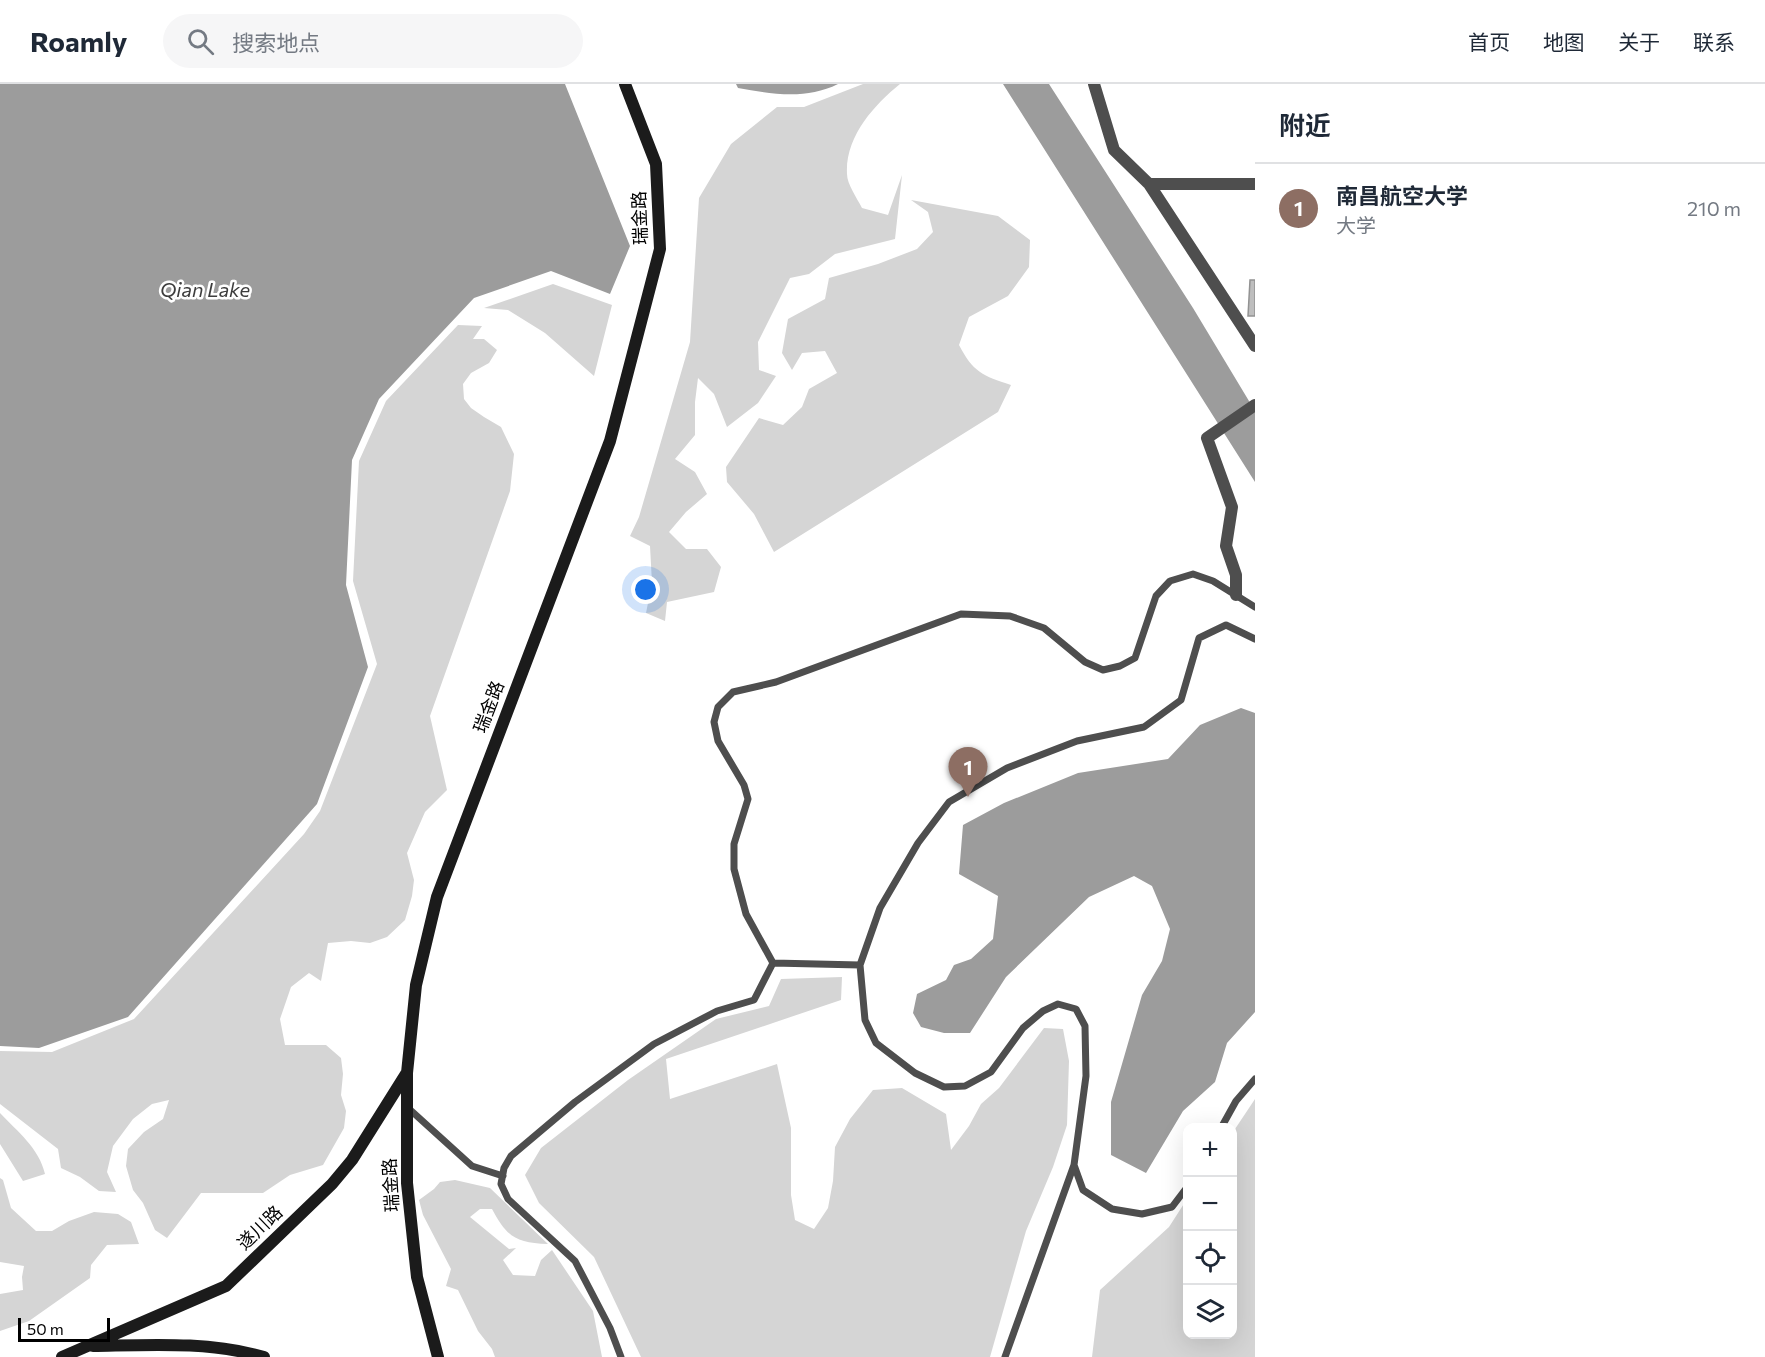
<!DOCTYPE html>
<html lang="zh">
<head>
<meta charset="utf-8">
<style>
  :root { --surface:#fff; --page:#f6f6f7; --text:#1f2937; --muted:#747a83; --line:#e0e1e3; --accent:#000 }
  body { margin:0; font-family:Commissioner,"Noto Sans SC",sans-serif; background:var(--page); color:var(--text) }
  .controls { position:absolute; right:18px; bottom:18px; display:grid; overflow:hidden; border-radius:12px; box-shadow:0 6px 24px #0002 }
  .controls button { width:54px; height:54px; display:grid; place-items:center; padding:0; border:0; border-bottom:2px solid var(--line); background:var(--surface); color:var(--text); font:30px sans-serif }
  .scale { position:absolute; left:18px; bottom:15px; width:92px; box-sizing:border-box; padding-left:6px; border:3px solid #000; border-top:0; font-size:16px; line-height:21px; white-space:nowrap; color:#000; -webkit-text-stroke:4px #fff; paint-order:stroke }
  .you { position:absolute; left:646px; top:506px; width:21px; height:21px; margin:-15px; border:4px solid #fff; border-radius:50%; background:#1a73e8; box-shadow:0 0 0 9px #1a73e833 }
  .badge { display:grid; place-items:center; width:39px; height:39px; border-radius:50%; background:var(--accent); color:#fff; font-size:20px; font-weight:700 }
  .pin { position:absolute; translate:-50% -50px; filter:drop-shadow(0 2px 3px #0008) }
  .pin::after { content:''; position:absolute; top:32px; width:21px; height:18px; background:inherit; clip-path:polygon(0 0,100% 0,50% 100%) }
  .list { margin:0; padding:0; list-style:none }
  h2 { display:flex; justify-content:space-between; align-items:center; height:78px; margin:0; padding:0 24px; font-size:26px }
  h2 small { font-size:20px; font-weight:400; color:var(--muted) }
  .list li { display:grid; grid-template-columns:39px 1fr auto; gap:18px; align-items:center; box-sizing:border-box; height:90px; padding:0 24px; border-top:2px solid var(--line) }
  .list b { display:block; font-size:22px; white-space:nowrap }
  .list p { margin:0; font-size:20px; white-space:nowrap; color:var(--muted) }
  .list em { font-size:20px; font-style:normal; color:var(--muted) }
  .icon { flex:none; width:33px; height:33px; fill:none; stroke:currentColor; stroke-width:2; stroke-linecap:round; stroke-linejoin:round }
  .map { position:relative; flex:none; width:1255px; height:1273px; overflow:hidden }
  header { display:flex; align-items:center; gap:36px; box-sizing:border-box; height:84px; padding:0 30px; background:var(--surface); border-bottom:2px solid var(--line) }
  header strong { font-size:28px }
  nav { display:flex; gap:33px; margin-inline-start:auto; font-size:21px }
  .search { width:420px; height:54px; background:var(--page); display:flex; align-items:center; gap:15px; box-sizing:border-box; padding:0 21px; border-radius:33px; color:var(--muted); font-size:22px }
  main { display:flex }
  aside { flex:1; background:var(--surface) }
  .map>svg:first-child { display:block }
  .green { fill:#d5d5d5 }
  .water { fill:#9c9c9c }
  .building { fill:#bebebe; stroke:#929292; stroke-width:1.5 }
  .lines { fill:none; stroke-linecap:round; stroke-linejoin:round }
  .lane { stroke:#4e4e4e; stroke-width:7 }
  .street { stroke:#4e4e4e; stroke-width:12 }
  .secondary { stroke:#1b1b1b; stroke-width:12 }
  .labels { text-anchor:middle; stroke-width:5; stroke-linejoin:round; paint-order:stroke }
  .street-label { font-size:18px; fill:#000; stroke:#fff }
  .water-label { font-size:20px; font-style:italic; fill:#3d3d3d; stroke:#fff }
</style>
</head>
<body>
<header>
<strong>Roamly</strong>
<div class="search"><svg class="icon" aria-label="search" viewBox="0 0 24 24"><circle cx="10" cy="10" r="6"/><path d="M15 15l6 6"/></svg>搜索地点</div>
<nav><a>首页</a><a>地图</a><a>关于</a><a>联系</a></nav>
</header>
<main>
<div class="map">
<svg width="1255" height="1273" viewBox="0 0 1255 1273">
  <rect width="100%" height="100%" fill="#fff"/>
  <path class="green" d="M863,0H900C874,21 845,53 847,90C847,100 857,114 862,124L888,131L902,91L895,155L835,170L809,190L790,194L758,258L759,286L776,292L758,319L727,343L714,310L698,294L695,318V351L675,375L695,388L707,410L686,428L669,448L686,465H707L721,483L714,508L667,518L665,537L646,529L652,499L650,462L630,452L639,433L690,258L699,114L731,60L777,23H804Z
    M911,116L998,132L1030,156L1029,183L1008,212L969,233L959,261C973,288 983,292 1011,301L998,328L774,468L754,430L727,398L726,383L759,334L783,341L802,323L809,305L837,289L825,267L802,269L792,286L782,269L788,235L825,215L829,194L878,180L917,165L933,148L928,128Z
    M553,200L612,221L594,292L545,249L508,226L484,224Z
    M458,241L482,242L473,255H484L497,266L489,279L471,289L463,300L464,315L471,324L484,333L501,343L514,370L510,407L430,632L447,706L425,728L407,769L414,796L412,812L405,836L387,853L370,859L351,857L328,859L321,897L309,889L291,903L280,935L285,961H326L341,974L343,990L341,1011L346,1027L344,1044L323,1081L290,1091L263,1109H201L167,1154L155,1146L143,1119L133,1106L126,1082L128,1065L144,1048L163,1035L169,1016L152,1020L133,1035L113,1062L107,1088L116,1108L99,1107L80,1093L61,1084L58,1065L0,1020V967L52,968L134,935L304,750L320,727L377,580L353,497L359,377L386,317Z
    M842,893L841,916L666,975L670,1015L777,980L791,1044V1111L795,1136L814,1145L828,1124L833,1097L835,1063L850,1035L873,1006L902,1004L946,1030L951,1066L969,1042L981,1020L999,1004L1044,944L1063,945L1069,977L1067,1041L1053,1083L1026,1147L990,1273H641L594,1173L539,1119L525,1091L541,1064L628,996L716,935L769,922L781,895Z
    M1255,1015V1273H1092L1100,1206L1169,1143L1187,1115L1188,1250H1232L1233,1048Z
    M0,1029C18,1048 39,1064 45,1090L23,1097L0,1060Z
    M0,1094L3,1096L11,1124L36,1147H52L69,1137L94,1128L118,1130L131,1138L139,1160L107,1161L91,1181L90,1194L29,1237L0,1247V1210L23,1206L22,1193L24,1182L0,1178Z
    M455,1096L490,1104L548,1160C516,1159 507,1153 492,1125H480L470,1133L509,1165L516,1164L503,1176L513,1191L535,1192L541,1176L552,1166L593,1227L602,1273H495L492,1265L478,1247L458,1206L446,1202L451,1185L423,1131L419,1116L434,1105L440,1098Z"/>
  <path class="water" d="M0,0H565L630,162L610,210L551,187L474,214L379,315L352,376L346,501L368,583L317,720L128,933L39,964L0,962Z
    M736,0H838C806,16 772,10 738,4Z
    M1003,0H1049L1193,224L1255,327V398Z
    M1241,624L1255,629V928L1227,959L1215,998L1183,1027L1146,1089L1111,1071V1018L1142,911L1162,877L1170,845L1152,802L1134,792L1089,813L1006,893L970,949H944L921,943L913,929L917,910L946,896L954,881L971,875L993,855L998,812L959,790L963,741L1004,719L1078,689L1168,675L1200,641Z"/>
  <path class="building" d="M1250,196H1255V232H1248Z"/>
  <g class="lines">
    <path class="lane" d="M773,879L860,881
      M407,1023L472,1082L503,1092
      M1221,1044L1236,1017L1255,995
      M1188,1102L1172,1123L1142,1130L1112,1125L1083,1106L1074,1081L1086,992L1085,942L1076,925L1058,920L1043,927L1023,944L991,988L965,1002L944,1003L915,989L876,959L865,936L860,881L880,824L918,759L949,718L1007,684L1077,657L1144,643L1181,616L1199,554L1226,541L1255,555
      M621,1273L610,1244L575,1177L508,1115L501,1100L504,1084L511,1072L575,1018L654,960L717,927L754,916L773,879L746,830L734,785V760L748,715L744,701L718,657L714,638L718,623L733,608L776,598L961,530L1010,532L1044,544L1085,578L1103,586L1120,582L1135,574L1156,512L1170,497L1193,490L1213,497L1255,523
      M1005,1273L1074,1081"/>
    <path class="street" d="M1094,0L1114,66L1149,100L1255,262
      M1149,100H1255
      M1236,511V491L1226,462L1232,423L1207,354L1255,321"/>
    <path class="secondary" d="M93,1262C150,1261 208,1257 264,1273
      M62,1273L226,1202L332,1100L352,1076L406,990
      M438,1273L417,1193L407,1099V989L416,901L437,813L610,357L660,165L656,80L625,0"/>
  </g>
  <g class="labels">
    <g class="street-label">
      <text transform="translate(640 134) rotate(-92)" y="6">瑞金路</text>
      <text transform="translate(489 623) rotate(-69)" y="6">瑞金路</text>
      <text transform="translate(391 1101) rotate(-93)" y="6">瑞金路</text>
      <text transform="translate(260 1144) rotate(-44)" y="6">遂川路</text>
    </g>
    <g class="water-label">
      <text x="205" y="213">Qian Lake</text>
    </g>
  </g>
</svg>
<div class="controls">
<button>+</button>
<button>−</button>
<button><svg class="icon" aria-label="locate" viewBox="0 0 24 24"><circle cx="12" cy="12" r="6"/><path d="M12 2v4M12 18v4M2 12h4M18 12h4"/></svg></button>
<button><svg class="icon" aria-label="layers" viewBox="0 0 24 24"><path d="M12 4l9 5-9 5-9-5zM3 14l9 5 9-5"/></svg></button>
</div>
<div class="scale">50 m</div>
<div class="you"></div>
<div class="pin badge" style="left:968px;top:713px;background:#8d6e63">1</div>
</div>
<aside>
<h2>附近<small></small></h2>
<ul class="list">
<li><span class="badge" style="background:#8d6e63">1</span><div><b>南昌航空大学</b><p>大学</p></div><em>210 m</em></li>
</ul>
</aside>
</main>
</body>
</html>
